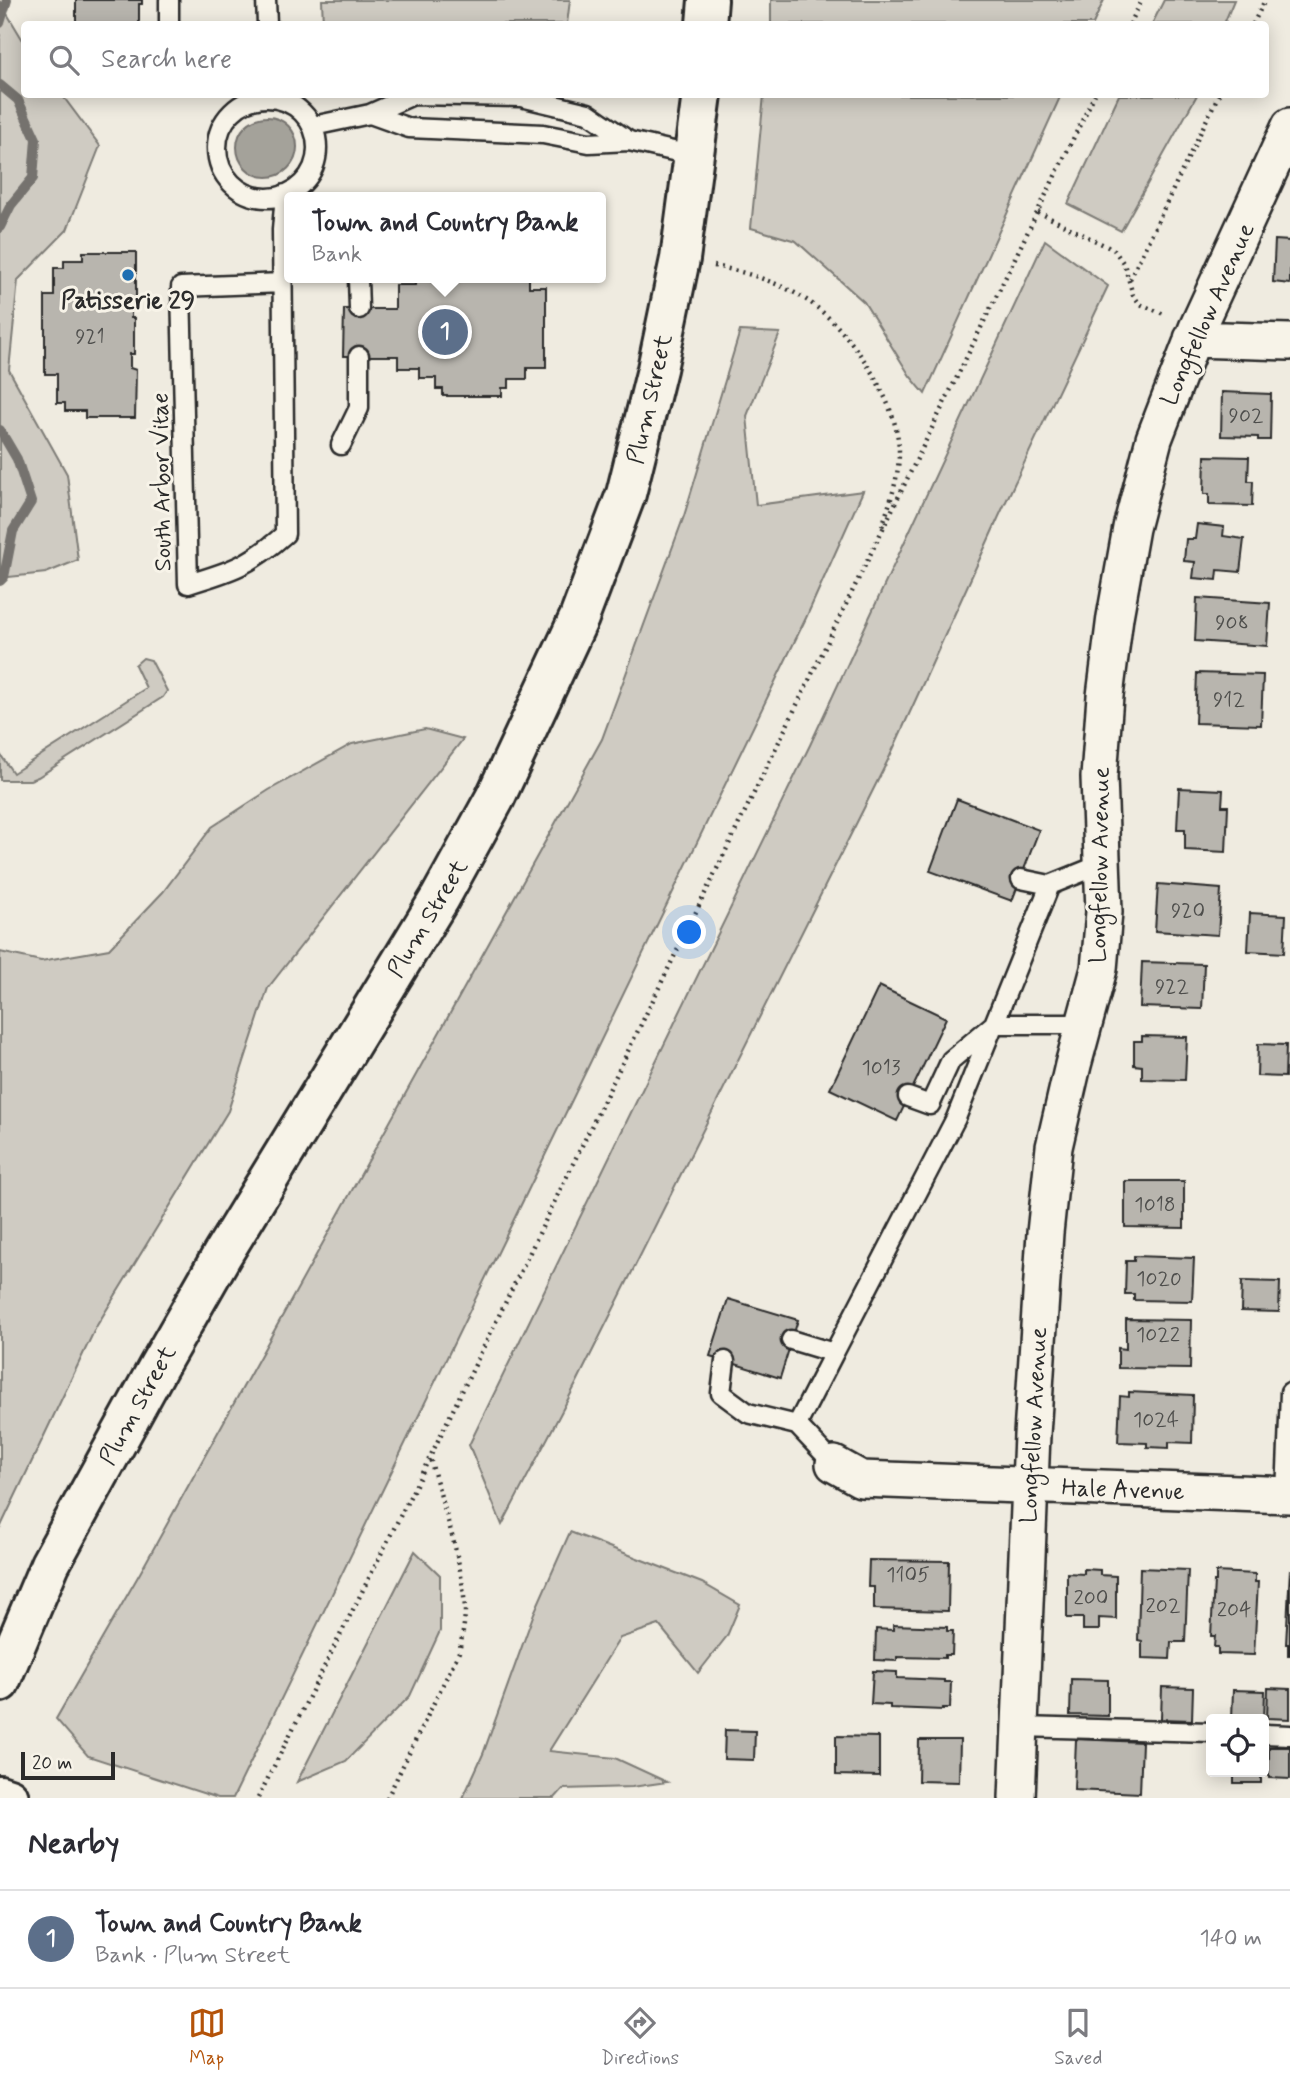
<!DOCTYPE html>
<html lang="en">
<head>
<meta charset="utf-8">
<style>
  :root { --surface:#fff; --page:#f2f2f3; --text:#2b2b33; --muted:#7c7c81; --line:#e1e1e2; --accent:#b45309 }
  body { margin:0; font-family:Mynerve,sans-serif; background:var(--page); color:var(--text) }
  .controls { position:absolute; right:21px; bottom:21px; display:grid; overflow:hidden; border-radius:7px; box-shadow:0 4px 18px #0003 }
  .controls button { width:63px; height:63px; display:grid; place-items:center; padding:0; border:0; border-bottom:2px solid var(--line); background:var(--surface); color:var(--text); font:35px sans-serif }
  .scale { position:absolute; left:21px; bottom:18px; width:94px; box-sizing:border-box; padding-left:7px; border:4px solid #2b2b2b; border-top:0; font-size:19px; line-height:24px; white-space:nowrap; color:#2b2b2b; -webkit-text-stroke:5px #f7f3e8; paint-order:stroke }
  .you { position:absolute; left:690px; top:933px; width:24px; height:24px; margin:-18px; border:5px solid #fff; border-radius:50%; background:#1a73e8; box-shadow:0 0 0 10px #1a73e833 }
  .badge { display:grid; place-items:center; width:46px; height:46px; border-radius:50%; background:var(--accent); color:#fff; font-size:23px; font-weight:700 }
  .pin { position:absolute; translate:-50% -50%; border:4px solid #fff; box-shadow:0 2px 7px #0006 }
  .popup { position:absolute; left:284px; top:192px; width:322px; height:91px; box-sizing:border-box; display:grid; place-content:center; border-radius:7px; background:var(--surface); filter:drop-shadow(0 2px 5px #0005); font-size:23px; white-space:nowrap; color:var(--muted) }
  .popup b { font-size:26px; color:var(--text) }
  .popup::after { content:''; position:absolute; left:50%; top:100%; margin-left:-14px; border:14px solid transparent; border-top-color:var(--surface) }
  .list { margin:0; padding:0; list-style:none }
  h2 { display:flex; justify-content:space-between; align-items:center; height:91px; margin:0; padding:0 28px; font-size:30px }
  h2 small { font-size:23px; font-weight:400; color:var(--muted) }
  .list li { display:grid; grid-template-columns:46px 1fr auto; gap:21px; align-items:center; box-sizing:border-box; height:98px; padding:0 28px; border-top:2px solid var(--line) }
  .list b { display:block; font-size:26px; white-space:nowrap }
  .list p { margin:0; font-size:23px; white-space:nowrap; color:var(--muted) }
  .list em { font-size:23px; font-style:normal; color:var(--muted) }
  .icon { flex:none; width:38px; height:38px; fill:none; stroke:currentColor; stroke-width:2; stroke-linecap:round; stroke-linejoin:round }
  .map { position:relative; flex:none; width:1290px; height:1798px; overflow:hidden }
  .search { position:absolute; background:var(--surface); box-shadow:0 4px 18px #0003; left:21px; right:21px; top:21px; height:77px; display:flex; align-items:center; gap:18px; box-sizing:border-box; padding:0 24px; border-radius:7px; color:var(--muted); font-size:26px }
  .sheet { height:189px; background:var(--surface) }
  nav { display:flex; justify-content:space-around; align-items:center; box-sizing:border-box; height:98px; border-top:2px solid var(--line); background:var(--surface); font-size:19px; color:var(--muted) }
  nav a { display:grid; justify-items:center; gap:4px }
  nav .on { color:var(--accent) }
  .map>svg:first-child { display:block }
  .green { fill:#cfcbc2; stroke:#7d7b76; stroke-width:2 }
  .water { fill:#a4a29a; stroke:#74726e; stroke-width:2 }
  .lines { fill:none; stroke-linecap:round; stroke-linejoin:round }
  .stream { stroke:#74726e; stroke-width:10 }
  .building { fill:#b8b5ae; stroke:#2b2b2b; stroke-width:2 }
  .service-casing { stroke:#2b2b2b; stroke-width:23 }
  .minor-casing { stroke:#2b2b2b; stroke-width:40 }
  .tertiary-casing { stroke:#2b2b2b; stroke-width:44 }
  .secondary-casing { stroke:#2b2b2b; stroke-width:44 }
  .path { stroke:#2b2b2b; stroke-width:4.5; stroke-dasharray:2 5; stroke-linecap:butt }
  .service { stroke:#f7f3e8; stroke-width:18 }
  .minor { stroke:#f7f3e8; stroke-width:35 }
  .tertiary { stroke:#f7f3e8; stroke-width:38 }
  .secondary { stroke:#f7f3e8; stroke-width:38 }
  .poi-dot { fill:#1f6fb2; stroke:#f7f3e8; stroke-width:2.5 }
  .labels { text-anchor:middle; stroke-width:6; stroke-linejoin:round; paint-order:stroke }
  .number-label { font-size:21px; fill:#4e4e4c }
  .poi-label { font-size:24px; font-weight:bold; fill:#2b2b2b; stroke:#f7f3e8 }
  .street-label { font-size:24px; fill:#2b2b2b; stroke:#f7f3e8 }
</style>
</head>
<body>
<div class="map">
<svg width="1290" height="1798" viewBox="0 0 1290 1798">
  <rect width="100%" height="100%" fill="#efebe0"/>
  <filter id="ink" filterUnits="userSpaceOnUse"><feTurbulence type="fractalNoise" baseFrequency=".0143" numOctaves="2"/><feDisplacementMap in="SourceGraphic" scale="14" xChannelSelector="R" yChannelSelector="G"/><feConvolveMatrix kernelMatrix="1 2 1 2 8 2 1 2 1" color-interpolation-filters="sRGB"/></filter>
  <g filter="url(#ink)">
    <path class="green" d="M322,0H570L567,24H323Z
      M771,0H1104L1093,24H771Z
      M1164,0H1234L1224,24H1152Z
      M0,2L24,42V94L62,95L100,146L67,230L18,280L9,370L67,474L78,560L46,573L0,578Z
      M764,95H1061L925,394L910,376L864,302L796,241L751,228Z
      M1119,95H1197L1121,231L1068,204Z
      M1045,240L1108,286L1001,512L890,756L576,1384L502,1525L469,1445L810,745Z
      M740,331L780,333L747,416L756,505L863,491L806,618L233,1798H218L88,1756L56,1719L140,1573L602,739L684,516Z
      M143,658L151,660L167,691L163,697L38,777L30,780H0V754L13,773L146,688L135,665Z
      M425,729L463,739L268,988L228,1111L96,1327L0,1528V952L41,961L109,949L163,892L212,827L269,790L352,744Z
      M570,1532L702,1583L740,1605L727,1636L698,1673L659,1625L620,1638L549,1751L615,1758L667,1782L632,1787L563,1789L555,1798H463L483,1754L534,1613Z
      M415,1551L440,1575V1631L410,1696L346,1761L297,1782Z"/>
    <path class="water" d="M237 147a30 30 0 1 1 60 0a30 30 0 1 1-60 0Z"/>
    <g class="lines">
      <path class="stream" d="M0,23L7,0
        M0,85L18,100L36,139L33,178L11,205L0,227
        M0,430L17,459L31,502L13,531L4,577L0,581"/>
    </g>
    <path class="building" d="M76,0H142V4H139V24H76Z
      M1275,240L1290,241V284L1273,282Z
      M83,252H136V303H131V318H134V354H130V368L136,370L135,418H85V411H65V403H57V374H45V296H54V268H64V260H83Z
      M415,278H529V287H546V368H527V379H509V388H502V396H443V389H436V378H419V368H398V356H343L344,309H395V285H415Z
      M1222,392L1271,394L1270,440H1258V437L1221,436Z
      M1205,456L1249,457L1248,481H1253L1252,506L1209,505V494H1204Z
      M1197,524L1224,527L1223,536L1244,539L1240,572L1218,570L1217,580L1193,578L1195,562L1184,561L1186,539H1195Z
      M1197,598L1270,603L1267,646L1195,641Z
      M1197,673L1263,675L1261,725L1195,723Z
      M1179,788L1223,790L1222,806H1228L1226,852L1185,850V829H1177Z
      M957,799L1039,830L1012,901L930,871Z
      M1158,884L1221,889L1218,935L1155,931Z
      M1250,913L1286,915L1284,953L1248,951Z
      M1142,962L1204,964L1202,1009L1140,1007Z
      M879,986L946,1018L897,1121L830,1089Z
      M1142,1036L1187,1037L1185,1080L1142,1079V1066L1134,1065V1041H1142Z
      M1258,1044L1286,1045L1285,1077L1257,1076Z
      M1125,1181H1184V1228L1125,1227Z
      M1134,1256L1194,1258L1192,1301L1134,1300V1294H1125L1126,1261H1134Z
      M1242,1281L1280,1282L1279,1312L1241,1311Z
      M728,1299L798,1320L780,1378L710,1356Z
      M1126,1319L1191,1320L1190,1369L1118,1368V1348L1126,1349Z
      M1129,1392L1193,1395L1192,1443L1169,1442V1448L1147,1447V1443L1118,1442L1120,1396L1129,1397Z
      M869,1560L949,1561L948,1611L874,1609V1587H868Z
      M1140,1568L1188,1570L1185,1642H1171L1170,1659L1142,1658V1641L1138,1640Z
      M1084,1569L1100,1570V1575L1116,1576V1619L1099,1618V1630H1083V1618H1067V1573L1084,1574Z
      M1290,1569V1655H1288V1644H1286Z
      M1216,1572L1255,1574V1582H1258L1254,1655L1218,1654V1647H1214L1215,1636H1211L1214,1581H1216Z
      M893,1625L947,1627V1631H953L952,1655H945V1658L897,1657V1661L875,1660L876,1629L893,1630Z
      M873,1671L897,1672V1678L944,1680V1682H951L950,1708H943V1710L890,1708V1705L871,1704Z
      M1071,1679L1108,1680V1716L1070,1715Z
      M1162,1687L1193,1688L1192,1720L1161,1719Z
      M1268,1688L1290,1689V1719L1267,1718Z
      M1233,1690L1265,1691L1264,1719H1232Z
      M725,1730L755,1731L754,1760L724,1759Z
      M836,1736L879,1737V1776L836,1775Z
      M1076,1739L1142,1742L1140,1793L1074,1790Z
      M919,1740H960L959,1782L918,1781Z
      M1269,1747H1290V1779L1269,1778Z
      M1234,1772H1261V1783H1234Z"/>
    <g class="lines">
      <defs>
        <path id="service" d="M169,0V24
          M266,0L267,24
          M217 148a50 50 0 1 1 100 0a50 50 0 1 1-100 0Z
          M370,114L409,128L543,134L589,143L629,141
          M313,126L370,114L413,95L521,97L588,113L629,141L695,156
          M358,278L359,309
          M282,283L181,287L188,584C232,571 250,565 285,534L282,230L285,194
          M341,445L359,408V356
          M1021,879L1050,885
          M908,1097L930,1105L951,1060L994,1024H1085
          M791,1340L834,1353L797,1425
          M834,1353L956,1118L1050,885L1102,864
          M725,1361L721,1393L748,1413L797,1425L834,1464
          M1286,1495L1290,1392
          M1020,1727L1211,1732
          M1264,1734L1290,1735"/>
        <path id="minor" d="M1192,339L1290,342
          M834,1464L861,1479L1290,1495
          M1017,1798L1032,1435L1045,1233L1054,1147L1073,1065L1099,969L1104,912L1099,777L1105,696L1115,617L1131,528L1154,439L1197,328L1290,126"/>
        <path id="tertiary" d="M0,1795L9,1798"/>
        <path id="secondary" d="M706,24L708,0
          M0,1682L50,1564L158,1367L222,1255L440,898L495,798L579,618L626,494L657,369L680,259L702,94"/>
      </defs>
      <use href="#service" class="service-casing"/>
      <use href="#minor" class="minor-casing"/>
      <use href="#tertiary" class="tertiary-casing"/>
      <use href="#secondary" class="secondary-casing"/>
      <path class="path" d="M1130,24L1142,0
        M1253,24L1265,0
        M1038,212L1114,250L1124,264L1133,295L1140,304L1166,315
        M714,266C747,272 781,283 808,301C850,329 899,402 899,452C899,479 889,505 881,530
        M1130,279L1219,94
        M258,1798L430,1457L1095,94
        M387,1798L459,1652C462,1638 465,1623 465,1609C462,1558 443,1507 430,1458"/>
      <use href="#service" class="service"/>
      <use href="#minor" class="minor"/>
      <use href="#tertiary" class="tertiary"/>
      <use href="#secondary" class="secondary"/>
    </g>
  </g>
  <circle class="poi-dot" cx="128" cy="275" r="7"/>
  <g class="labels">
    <g class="number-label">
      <text x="90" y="343">921</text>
      <text x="1246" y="422">902</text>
      <text x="1232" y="629">908</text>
      <text x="1229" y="706">912</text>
      <text x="1188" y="917">920</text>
      <text x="1172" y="993">922</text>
      <text x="881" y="1074">1013</text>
      <text x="1155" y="1211">1018</text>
      <text x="1159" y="1285">1020</text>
      <text x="1158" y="1341">1022</text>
      <text x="1156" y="1426">1024</text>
      <text x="908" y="1581">1105</text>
      <text x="1091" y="1604">200</text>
      <text x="1163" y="1612">202</text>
      <text x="1234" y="1616">204</text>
    </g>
    <g class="poi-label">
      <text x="128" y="308">Patisserie 29</text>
    </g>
    <g class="street-label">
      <text transform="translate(1207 314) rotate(-66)" y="8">Longfellow Avenue</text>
      <text transform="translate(649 399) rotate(-77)" y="8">Plum Street</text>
      <text transform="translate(161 482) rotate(-91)" y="8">South Arbor Vitae</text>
      <text transform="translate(1099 865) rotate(-89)" y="8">Longfellow Avenue</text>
      <text transform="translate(427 918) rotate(-59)" y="8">Plum Street</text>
      <text transform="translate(137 1405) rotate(-61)" y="8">Plum Street</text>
      <text transform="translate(1033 1425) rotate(-87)" y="8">Longfellow Avenue</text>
      <text transform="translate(1123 1489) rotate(2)" y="8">Hale Avenue</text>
    </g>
  </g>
</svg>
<div class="controls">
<button><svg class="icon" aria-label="locate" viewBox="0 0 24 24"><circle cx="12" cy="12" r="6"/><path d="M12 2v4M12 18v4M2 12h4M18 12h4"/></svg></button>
</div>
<div class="scale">20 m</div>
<div class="you"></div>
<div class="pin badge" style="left:445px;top:332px;background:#5c6f8a">1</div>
<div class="popup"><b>Town and Country Bank</b>Bank</div>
<div class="search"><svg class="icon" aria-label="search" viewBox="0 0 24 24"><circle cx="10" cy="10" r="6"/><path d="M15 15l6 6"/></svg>Search here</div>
</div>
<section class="sheet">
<h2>Nearby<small></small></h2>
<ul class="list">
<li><span class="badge" style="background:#5c6f8a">1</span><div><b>Town and Country Bank</b><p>Bank · Plum Street</p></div><em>140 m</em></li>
</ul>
</section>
<nav>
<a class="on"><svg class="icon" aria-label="map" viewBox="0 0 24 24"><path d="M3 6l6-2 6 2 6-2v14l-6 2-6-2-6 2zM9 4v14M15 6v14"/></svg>Map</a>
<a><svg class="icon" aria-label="directions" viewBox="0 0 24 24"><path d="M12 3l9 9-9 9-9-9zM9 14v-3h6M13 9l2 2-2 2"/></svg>Directions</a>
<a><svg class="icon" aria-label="saved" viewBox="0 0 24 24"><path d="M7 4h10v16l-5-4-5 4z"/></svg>Saved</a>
</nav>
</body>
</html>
